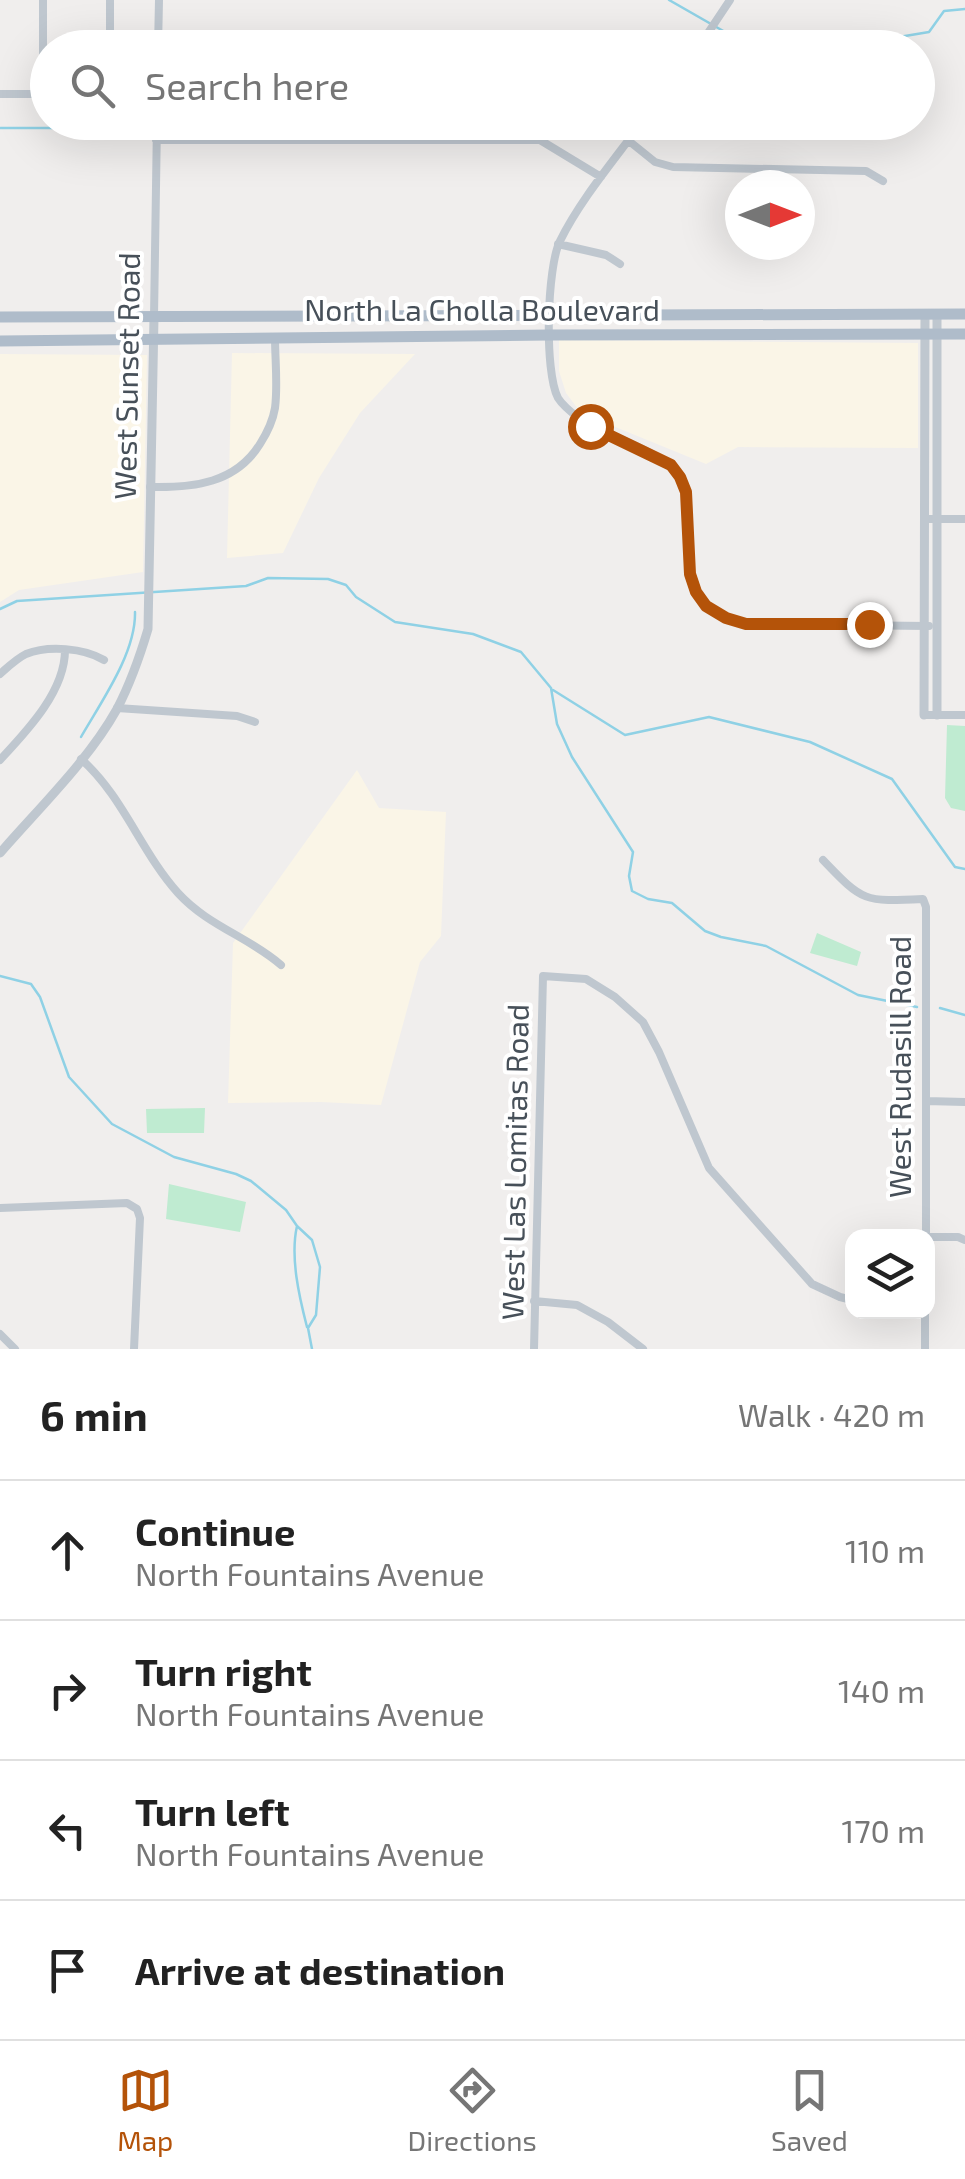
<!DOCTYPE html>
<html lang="en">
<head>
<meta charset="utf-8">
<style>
  :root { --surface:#fff; --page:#f6f6f6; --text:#222; --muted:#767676; --line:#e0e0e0; --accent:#b45309 }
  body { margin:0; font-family:"Exo 2",sans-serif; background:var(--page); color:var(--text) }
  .controls { position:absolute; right:30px; bottom:30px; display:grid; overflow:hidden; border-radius:20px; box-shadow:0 10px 40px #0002 }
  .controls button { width:90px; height:90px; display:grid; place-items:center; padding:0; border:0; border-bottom:2px solid var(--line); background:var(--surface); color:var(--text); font:50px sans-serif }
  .compass { position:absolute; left:725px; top:170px; width:90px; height:90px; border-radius:50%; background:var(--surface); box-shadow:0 10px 40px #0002; rotate:90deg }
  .stop { position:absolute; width:30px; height:30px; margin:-22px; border:8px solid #b45309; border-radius:50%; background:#fff }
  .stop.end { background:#b45309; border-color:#fff; box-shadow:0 2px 10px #0008 }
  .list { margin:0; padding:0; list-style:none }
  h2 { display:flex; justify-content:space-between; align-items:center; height:130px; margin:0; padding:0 40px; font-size:42px }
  h2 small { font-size:32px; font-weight:400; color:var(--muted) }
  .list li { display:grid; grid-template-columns:65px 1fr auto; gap:30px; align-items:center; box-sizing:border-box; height:140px; padding:0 40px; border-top:2px solid var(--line) }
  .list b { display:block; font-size:38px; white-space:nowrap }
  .list p { margin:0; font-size:32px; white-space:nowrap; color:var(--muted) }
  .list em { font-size:32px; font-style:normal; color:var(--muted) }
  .icon { flex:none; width:55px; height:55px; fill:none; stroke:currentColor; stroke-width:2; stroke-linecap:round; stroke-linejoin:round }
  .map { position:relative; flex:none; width:965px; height:1349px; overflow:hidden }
  .search { position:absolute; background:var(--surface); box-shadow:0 10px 40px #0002; left:30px; right:30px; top:30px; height:110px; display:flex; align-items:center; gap:25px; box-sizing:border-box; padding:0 35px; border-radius:55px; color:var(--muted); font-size:38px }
  .sheet { height:690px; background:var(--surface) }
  nav { display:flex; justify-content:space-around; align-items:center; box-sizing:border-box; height:140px; border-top:2px solid var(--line); background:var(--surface); font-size:28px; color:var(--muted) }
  nav a { display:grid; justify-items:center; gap:5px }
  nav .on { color:var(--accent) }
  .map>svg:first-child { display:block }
  .commercial { fill:#faf5e7 }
  .green { fill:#bfebd1 }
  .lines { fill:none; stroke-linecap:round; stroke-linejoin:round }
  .stream { stroke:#8fd1e5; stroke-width:2.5 }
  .minor { stroke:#bfc7cf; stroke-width:8 }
  .tertiary { stroke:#bfc7cf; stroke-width:9 }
  .primary { stroke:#afbcca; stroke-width:11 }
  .route { stroke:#b45309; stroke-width:12 }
  .labels { text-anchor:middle; stroke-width:8; stroke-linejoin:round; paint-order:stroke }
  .street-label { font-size:30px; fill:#475059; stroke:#fff }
</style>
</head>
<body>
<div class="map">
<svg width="965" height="1349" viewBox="0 0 965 1349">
  <rect width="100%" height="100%" fill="#f0eeed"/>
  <path class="commercial" d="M559,340L918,343V448L738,447L706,464L581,413L566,393L559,371Z
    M232,353L415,354L360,413L319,478L283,553L227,558Z
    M0,354L147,355L143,572L19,590L0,602Z
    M357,770L379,808L446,812L441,936L420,962L381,1105L321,1102L228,1103L233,943Z"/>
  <path class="green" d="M947,725L965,726V811L951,808L945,798Z
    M817,933L861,952L857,966L810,953Z
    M205,1108L204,1133H147L146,1109Z
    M169,1184L246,1202L240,1232L166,1219Z"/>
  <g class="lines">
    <path class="stream" d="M669,0L753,48
      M833,48L929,32L944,11L965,9
      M0,128H147
      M0,609L17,601L246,586L268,578L328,579L346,585L356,597L395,622L473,634L521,652L551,688L557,724L572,757L633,852L629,876L632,891L648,899L672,903L705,931L721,937L766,946L858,995L917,1007
      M553,690L625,735L709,717L810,742L892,779L955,867L965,869
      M81,737C101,702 136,653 135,612
      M0,976L31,984L40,997L69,1077L112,1124L174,1157L236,1174L251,1181L286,1210L297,1226L312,1240L320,1267L316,1315L308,1328L312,1349
      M940,1008L965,1015
      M297,1226C290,1257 299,1296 307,1327"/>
    <path class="minor" d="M110,0V48
      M158,48L159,0
      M698,48L730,0
      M0,94H48
      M43,94V0
      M642,122C615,159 580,200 560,241C547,267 544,371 558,398C563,406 572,413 580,419C608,439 665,449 681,481C686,491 687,500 687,510C692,568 678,605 746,624L929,626
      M156,140H540L601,177
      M629,141L655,162L673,167L866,171L883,181
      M558,244L606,255L620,264
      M154,317L157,122
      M150,487C194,488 236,483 260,444C267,433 273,420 275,408C278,385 275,360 275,337
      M929,519H965
      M0,674C8,667 16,659 26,654C48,645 84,648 104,660
      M117,708L237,716L255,722
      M924,715H965
      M81,759C123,796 141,852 178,893C208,926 249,937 281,965
      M0,760C26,732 65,692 65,650
      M823,860C863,902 864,902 923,899L926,907V1236
      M926,1101L965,1102
      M0,1208L127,1203L137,1209L140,1218L134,1349
      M928,1237H958L965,1240
      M534,1301L577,1305L608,1322L643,1349
      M0,1334L15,1349
      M534,1349L543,976L586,979L615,997L643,1022L659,1052L709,1168L812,1284L840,1297L852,1300
      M925,1349V1312"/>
    <path class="tertiary" d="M924,715L925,314
      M937,715V314
      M0,853C39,808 88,761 117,709C130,684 140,656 148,629L154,317"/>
    <path class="primary" d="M0,317L965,314
      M0,341L549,335L965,334"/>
  </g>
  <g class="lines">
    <path class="route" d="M590,426L671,465L680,477L686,492L690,574L696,592L706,606L726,618L746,624H869"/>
  </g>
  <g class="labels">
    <g class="street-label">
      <text x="482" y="321">North La Cholla Boulevard</text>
      <text transform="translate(128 376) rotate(-89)" y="10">West Sunset Road</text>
      <text transform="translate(901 1067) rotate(-90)" y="10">West Rudasill Road</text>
      <text transform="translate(516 1162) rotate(-89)" y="10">West Las Lomitas Road</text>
    </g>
  </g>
</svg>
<div class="controls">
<button><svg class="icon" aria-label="layers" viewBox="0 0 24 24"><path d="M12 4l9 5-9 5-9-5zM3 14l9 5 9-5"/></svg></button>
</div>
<svg class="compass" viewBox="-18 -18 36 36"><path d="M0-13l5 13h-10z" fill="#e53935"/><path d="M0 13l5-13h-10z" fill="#767676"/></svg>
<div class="stop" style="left:590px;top:426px"></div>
<div class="stop end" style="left:869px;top:624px"></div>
<div class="search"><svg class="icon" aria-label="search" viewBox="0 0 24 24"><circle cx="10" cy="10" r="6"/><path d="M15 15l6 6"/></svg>Search here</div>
</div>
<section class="sheet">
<h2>6 min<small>Walk · 420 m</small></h2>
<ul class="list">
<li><svg class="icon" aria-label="ahead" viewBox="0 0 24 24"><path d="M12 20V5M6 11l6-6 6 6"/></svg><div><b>Continue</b><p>North Fountains Avenue</p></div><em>110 m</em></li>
<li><svg class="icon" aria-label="right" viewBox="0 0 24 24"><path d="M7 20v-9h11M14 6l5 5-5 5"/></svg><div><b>Turn right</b><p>North Fountains Avenue</p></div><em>140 m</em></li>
<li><svg class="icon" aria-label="left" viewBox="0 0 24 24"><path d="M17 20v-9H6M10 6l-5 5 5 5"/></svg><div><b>Turn left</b><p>North Fountains Avenue</p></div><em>170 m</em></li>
<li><svg class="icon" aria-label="arrive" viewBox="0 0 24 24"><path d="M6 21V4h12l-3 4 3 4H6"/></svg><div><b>Arrive at destination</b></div></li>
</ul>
</section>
<nav>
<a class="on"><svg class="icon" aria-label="map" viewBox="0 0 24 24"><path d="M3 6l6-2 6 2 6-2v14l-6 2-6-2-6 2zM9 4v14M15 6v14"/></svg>Map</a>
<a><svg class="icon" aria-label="directions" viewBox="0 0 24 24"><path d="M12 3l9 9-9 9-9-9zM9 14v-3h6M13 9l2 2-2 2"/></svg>Directions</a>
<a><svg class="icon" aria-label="saved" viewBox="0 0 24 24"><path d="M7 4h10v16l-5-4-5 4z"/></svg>Saved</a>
</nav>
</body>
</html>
